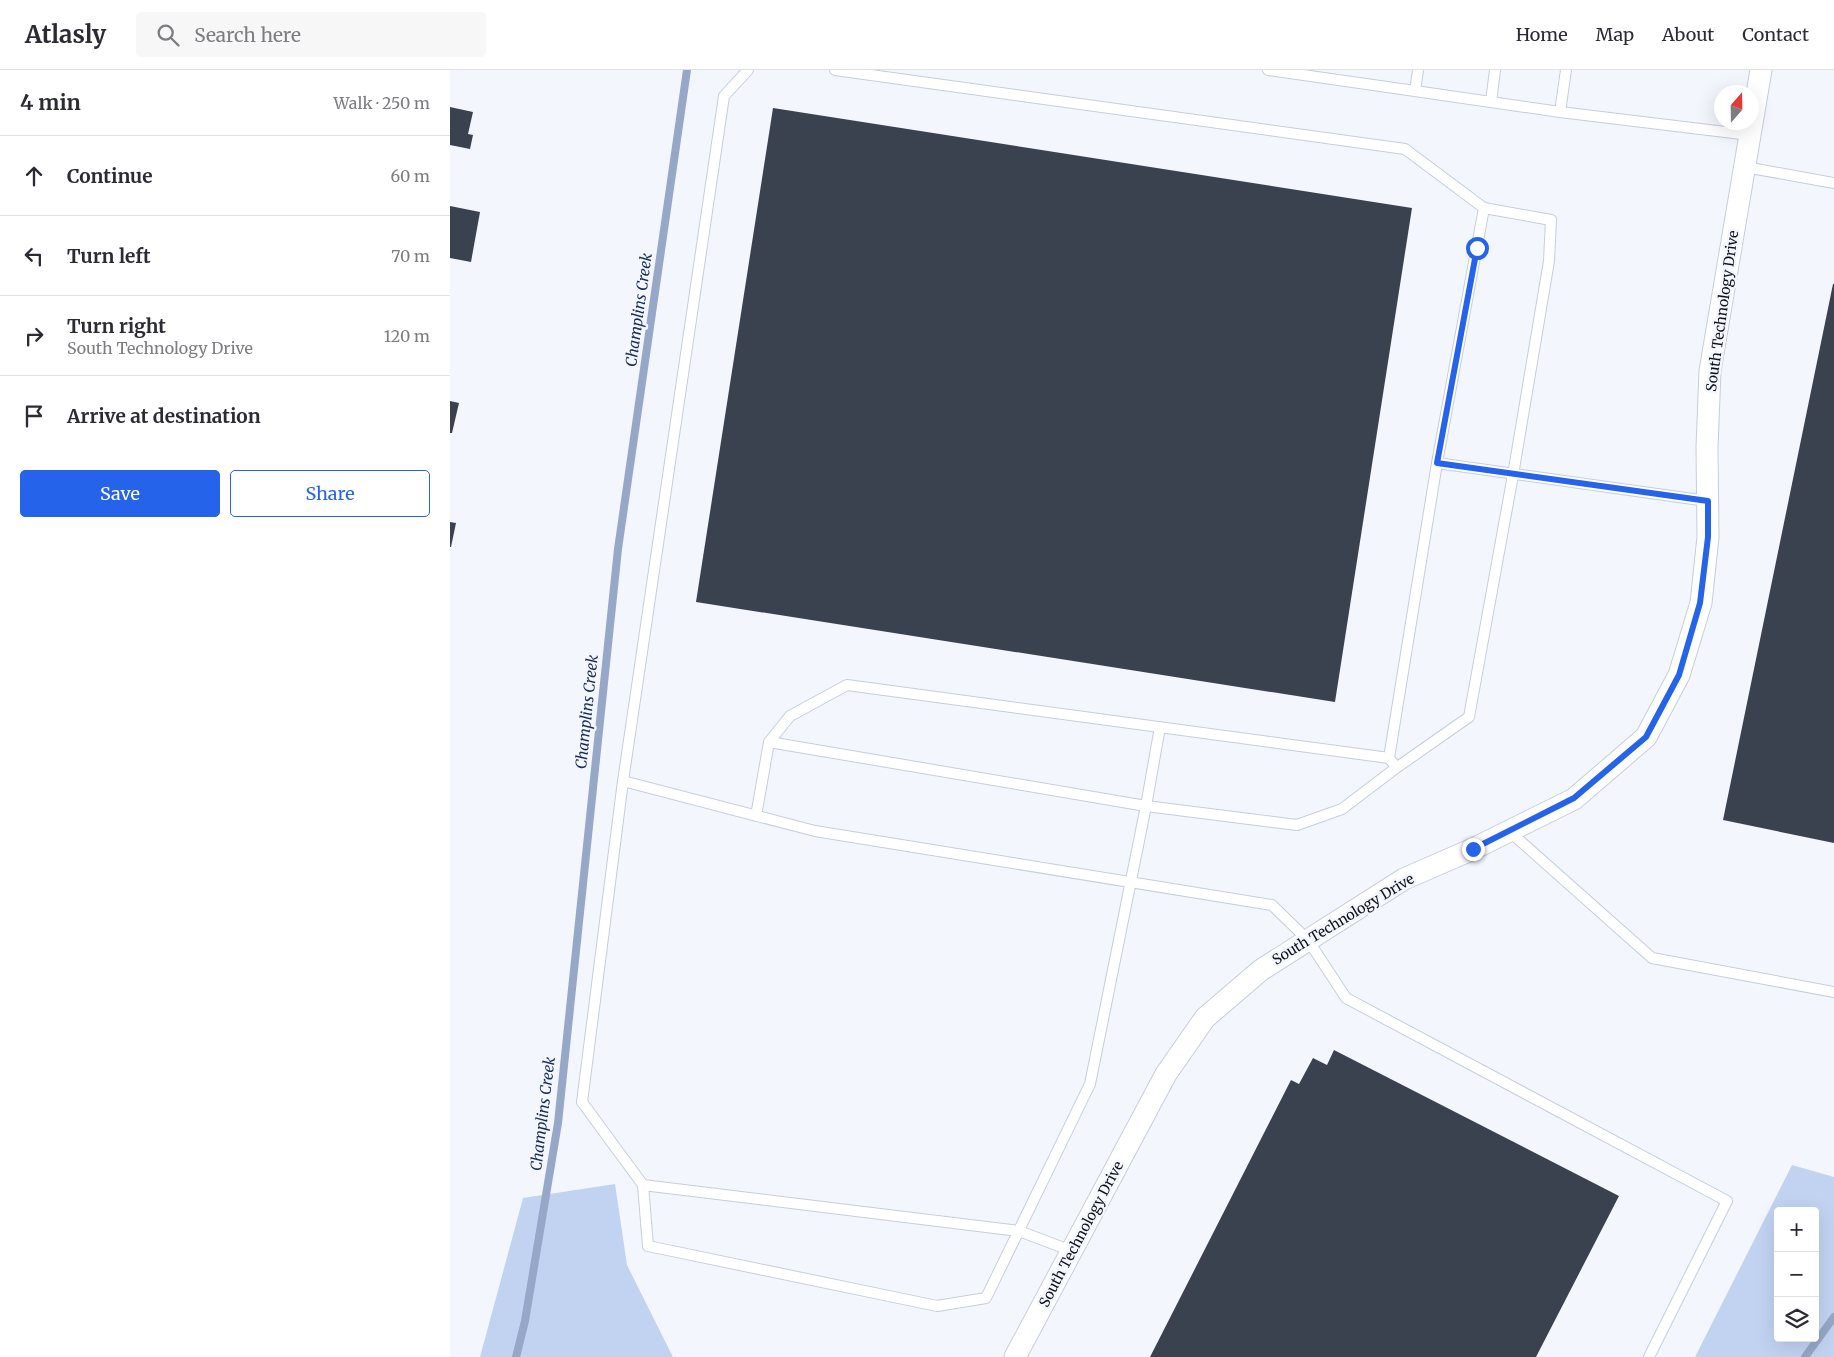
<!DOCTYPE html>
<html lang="en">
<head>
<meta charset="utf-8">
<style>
  :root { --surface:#fff; --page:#f7f7f7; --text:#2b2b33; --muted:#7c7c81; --line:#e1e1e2; --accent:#2563eb }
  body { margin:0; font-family:Merriweather,serif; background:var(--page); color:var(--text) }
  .controls { position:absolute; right:15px; bottom:15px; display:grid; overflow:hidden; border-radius:5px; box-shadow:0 5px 20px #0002 }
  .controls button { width:45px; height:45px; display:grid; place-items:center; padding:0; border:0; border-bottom:1px solid var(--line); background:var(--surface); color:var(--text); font:25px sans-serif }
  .compass { position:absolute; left:1264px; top:15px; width:45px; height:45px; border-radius:50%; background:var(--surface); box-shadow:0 5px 20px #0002; rotate:20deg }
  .stop { position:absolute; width:15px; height:15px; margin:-11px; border:4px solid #2563eb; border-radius:50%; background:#fff }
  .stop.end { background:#2563eb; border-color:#fff; box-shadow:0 1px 5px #0008 }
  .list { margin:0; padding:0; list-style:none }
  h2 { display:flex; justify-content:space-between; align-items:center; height:65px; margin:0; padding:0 20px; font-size:21px }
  h2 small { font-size:16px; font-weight:400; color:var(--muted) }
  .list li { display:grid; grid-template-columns:32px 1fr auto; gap:15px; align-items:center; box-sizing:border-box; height:80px; padding:0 20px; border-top:1px solid var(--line) }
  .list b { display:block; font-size:19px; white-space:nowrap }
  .list p { margin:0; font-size:16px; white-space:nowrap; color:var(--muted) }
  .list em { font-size:16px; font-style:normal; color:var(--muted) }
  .actions { display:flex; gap:10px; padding:15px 20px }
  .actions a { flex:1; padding:11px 0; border:1px solid var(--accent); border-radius:5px; text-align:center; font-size:18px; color:var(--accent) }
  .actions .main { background:var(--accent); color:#fff }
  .icon { flex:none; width:28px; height:28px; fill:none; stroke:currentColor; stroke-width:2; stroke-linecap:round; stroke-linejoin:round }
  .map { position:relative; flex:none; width:1384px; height:1287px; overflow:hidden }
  header { display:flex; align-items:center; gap:30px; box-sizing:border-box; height:70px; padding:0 25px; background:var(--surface); border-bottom:1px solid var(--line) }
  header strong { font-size:24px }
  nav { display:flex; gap:28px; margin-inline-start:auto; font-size:18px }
  .search { width:350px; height:45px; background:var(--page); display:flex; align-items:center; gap:12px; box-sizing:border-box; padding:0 18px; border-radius:5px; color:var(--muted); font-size:19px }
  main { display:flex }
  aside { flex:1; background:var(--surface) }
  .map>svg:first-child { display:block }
  .green { fill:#c2d3f2; fill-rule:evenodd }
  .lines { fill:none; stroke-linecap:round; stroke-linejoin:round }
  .stream { stroke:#96a7c8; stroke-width:8 }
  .building { fill:#3b424f }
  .service-casing { stroke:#c5cedd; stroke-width:12 }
  .minor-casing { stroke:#c5cedd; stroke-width:23 }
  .service { stroke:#fff; stroke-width:10 }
  .minor { stroke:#fff; stroke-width:21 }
  .route { stroke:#2563eb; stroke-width:6 }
  .labels { text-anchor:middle; stroke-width:5; stroke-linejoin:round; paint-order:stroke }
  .street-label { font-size:14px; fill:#0e1117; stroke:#f3f6fd }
  .water-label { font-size:15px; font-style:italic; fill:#172c57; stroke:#f3f6fd }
</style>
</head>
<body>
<header>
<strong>Atlasly</strong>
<div class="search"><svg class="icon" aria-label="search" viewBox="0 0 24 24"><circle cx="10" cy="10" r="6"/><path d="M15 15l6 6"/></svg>Search here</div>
<nav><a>Home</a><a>Map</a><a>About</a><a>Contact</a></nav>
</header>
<main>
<aside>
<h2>4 min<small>Walk · 250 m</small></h2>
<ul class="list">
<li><svg class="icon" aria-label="ahead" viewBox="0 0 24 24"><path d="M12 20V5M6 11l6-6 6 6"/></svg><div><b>Continue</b></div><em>60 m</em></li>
<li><svg class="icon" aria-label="left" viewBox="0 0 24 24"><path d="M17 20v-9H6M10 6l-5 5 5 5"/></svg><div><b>Turn left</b></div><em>70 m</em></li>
<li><svg class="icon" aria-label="right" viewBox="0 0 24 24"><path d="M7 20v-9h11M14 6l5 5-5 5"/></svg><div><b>Turn right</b><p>South Technology Drive</p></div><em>120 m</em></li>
<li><svg class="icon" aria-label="arrive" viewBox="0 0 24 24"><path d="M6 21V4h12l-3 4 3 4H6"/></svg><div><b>Arrive at destination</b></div></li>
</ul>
<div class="actions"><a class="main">Save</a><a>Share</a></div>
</aside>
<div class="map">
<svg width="1384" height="1287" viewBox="0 0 1384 1287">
  <rect width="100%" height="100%" fill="#f3f6fd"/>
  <path class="green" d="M1342,1095L1384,1107V1287H1245ZM1328,1141H1365V1268H1328Z
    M165,1114L177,1195L223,1287H30L73,1128Z"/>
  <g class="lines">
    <path class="stream" d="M66,1287L75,1251L108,1053L168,479L237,0
      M1355,1287L1384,1247"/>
  </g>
  <path class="building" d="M0,37L23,42L18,64L23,65L20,79L0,75Z
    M323,38L962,138L885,632L246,532Z
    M0,136L30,142L21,192L0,188Z
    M1383,214H1384V773L1273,750Z
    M0,331L9,333L2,363H0Z
    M0,452L6,453L1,477H0Z
    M884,980L1169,1126L1086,1287H700L841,1010L849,1014L863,988L877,995Z"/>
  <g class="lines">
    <defs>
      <path id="service" d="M298,0L274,26L173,711L132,1032L193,1115L198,1176L487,1236L536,1228L640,1014L696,736L847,755L892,739L946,698L1019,647L1063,405L1099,191L1101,150L1034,138L955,79L385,0
        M818,0L965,21
        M968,0L965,21L1110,42
        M1116,0L1110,42L1300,65
        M1041,32L1045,0
        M1295,97L1384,113
        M987,393L1257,431
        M319,672L340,646L397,615L939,688
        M943,693L939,688L987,393L1034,138
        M173,711L365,761L822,835L858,870L896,928L1277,1131L1199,1287
        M306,746L319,672L696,736L710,657
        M1059,761L1202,888L1384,922
        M193,1115L569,1161L622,1181"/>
      <path id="minor" d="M565,1287L716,1004L755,948L811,900L954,809L1023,779L1124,729L1196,667L1229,605L1251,533L1258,467L1257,377L1260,301L1311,0"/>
    </defs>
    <use href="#service" class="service-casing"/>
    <use href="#minor" class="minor-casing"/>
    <use href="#service" class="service"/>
    <use href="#minor" class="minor"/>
  </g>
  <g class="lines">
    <path class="route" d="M1023,779L1124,728L1196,667L1229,605L1250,533L1258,467V431L987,393L1027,178"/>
  </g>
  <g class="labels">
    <g class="street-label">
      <text transform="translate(1272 241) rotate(-82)" y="5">South Technology Drive</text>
      <text transform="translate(893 849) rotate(-31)" y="5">South Technology Drive</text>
      <text transform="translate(631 1164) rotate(-62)" y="5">South Technology Drive</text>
    </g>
    <g class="water-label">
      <text transform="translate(189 240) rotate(-82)" y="5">Champlins Creek</text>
      <text transform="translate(137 642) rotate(-84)" y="5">Champlins Creek</text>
      <text transform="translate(93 1044) rotate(-83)" y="5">Champlins Creek</text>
    </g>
  </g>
</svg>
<div class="controls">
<button>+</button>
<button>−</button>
<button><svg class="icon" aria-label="layers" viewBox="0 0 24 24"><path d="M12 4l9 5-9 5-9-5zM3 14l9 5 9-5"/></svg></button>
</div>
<svg class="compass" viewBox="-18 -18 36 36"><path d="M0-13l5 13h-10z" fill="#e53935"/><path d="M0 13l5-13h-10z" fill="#7c7c81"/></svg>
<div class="stop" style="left:1027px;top:178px"></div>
<div class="stop end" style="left:1023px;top:779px"></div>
</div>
</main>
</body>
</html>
